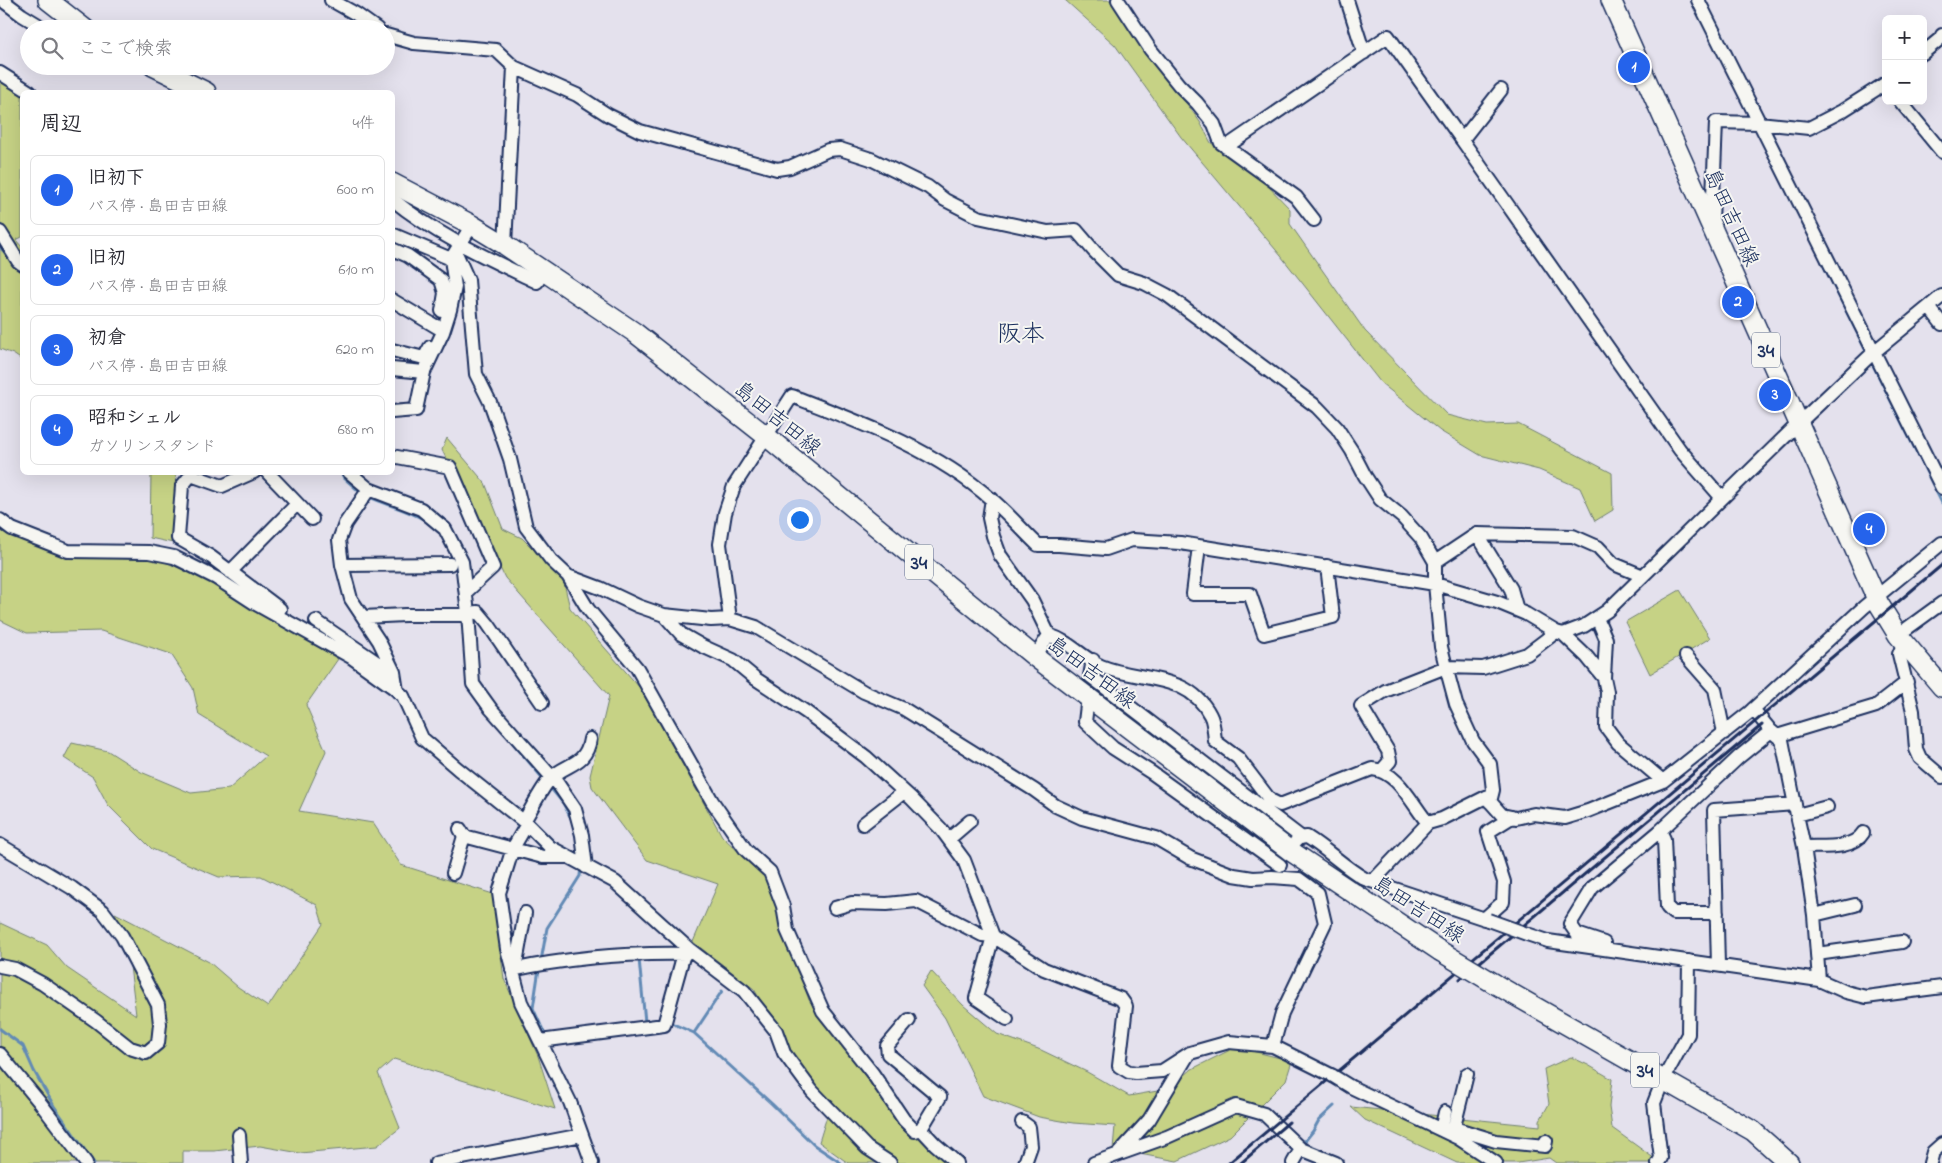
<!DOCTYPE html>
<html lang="ja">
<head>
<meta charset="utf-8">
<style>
  :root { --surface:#fff; --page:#f7f7f7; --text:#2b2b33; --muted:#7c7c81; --line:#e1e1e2; --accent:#2563eb }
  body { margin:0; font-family:"Indie Flower","Klee One",sans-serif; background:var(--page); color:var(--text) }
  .controls { position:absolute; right:15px; top:15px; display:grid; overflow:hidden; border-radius:8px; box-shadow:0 5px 20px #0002 }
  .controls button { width:45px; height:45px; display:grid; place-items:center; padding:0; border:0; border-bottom:1px solid var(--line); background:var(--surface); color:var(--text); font:25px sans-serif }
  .you { position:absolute; left:799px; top:519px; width:18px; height:18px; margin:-12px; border:4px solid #fff; border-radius:50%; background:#1a73e8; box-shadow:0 0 0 8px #1a73e833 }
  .badge { display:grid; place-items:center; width:32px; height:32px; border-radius:50%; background:var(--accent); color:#fff; font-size:16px; font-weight:700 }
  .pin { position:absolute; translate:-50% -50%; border:2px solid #fff; box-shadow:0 1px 5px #0006 }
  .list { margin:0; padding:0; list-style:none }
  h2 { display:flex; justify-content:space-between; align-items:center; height:65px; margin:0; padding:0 20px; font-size:21px }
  h2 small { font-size:16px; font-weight:400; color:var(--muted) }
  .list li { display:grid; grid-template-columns:32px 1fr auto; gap:15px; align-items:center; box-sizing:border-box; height:70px; margin:0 10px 10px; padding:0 10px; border:1px solid var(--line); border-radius:8px }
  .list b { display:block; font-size:19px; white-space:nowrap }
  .list p { margin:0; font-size:16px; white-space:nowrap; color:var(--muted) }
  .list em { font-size:16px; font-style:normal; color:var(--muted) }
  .icon { flex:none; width:28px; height:28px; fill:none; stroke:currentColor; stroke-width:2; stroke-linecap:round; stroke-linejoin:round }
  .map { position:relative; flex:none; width:1942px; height:1163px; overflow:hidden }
  .search { position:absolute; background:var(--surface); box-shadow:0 5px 20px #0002; left:20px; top:20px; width:375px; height:55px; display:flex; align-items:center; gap:12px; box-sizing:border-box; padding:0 18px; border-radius:28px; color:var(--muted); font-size:19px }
  .panel { position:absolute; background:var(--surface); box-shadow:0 5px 20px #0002; left:20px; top:90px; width:375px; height:385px; border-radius:8px }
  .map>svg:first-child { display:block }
  .green { fill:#c6d285; stroke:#708072 }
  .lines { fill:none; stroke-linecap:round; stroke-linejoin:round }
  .stream { stroke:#628ab5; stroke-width:3 }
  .minor-casing { stroke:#1b2f5e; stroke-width:16 }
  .primary-casing { stroke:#1b2f5e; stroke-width:22 }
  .minor { stroke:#f6f6f2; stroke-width:12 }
  .primary { stroke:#f6f6f2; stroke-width:19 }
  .rail { stroke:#1b2f5e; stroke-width:3 }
  .minor-bridge-casing { stroke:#1b2f5e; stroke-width:16; stroke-linecap:butt }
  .primary-bridge-casing { stroke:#1b2f5e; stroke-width:22; stroke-linecap:butt }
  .minor-bridge { stroke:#f6f6f2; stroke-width:12 }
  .primary-bridge { stroke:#f6f6f2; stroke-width:19 }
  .labels { text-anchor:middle; stroke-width:4; stroke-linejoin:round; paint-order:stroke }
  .shield { fill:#f6f6f2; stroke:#5d6b8a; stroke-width:1 }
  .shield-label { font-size:20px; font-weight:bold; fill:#1b2f5e }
  .street-label { font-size:21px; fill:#1b2f5e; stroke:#f6f6f2 }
  .quarter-label { font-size:24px; fill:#1b2f5e; stroke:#f6f6f2 }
</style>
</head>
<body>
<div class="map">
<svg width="1942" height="1163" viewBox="0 0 1942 1163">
  <rect width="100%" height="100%" fill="#e4e1ed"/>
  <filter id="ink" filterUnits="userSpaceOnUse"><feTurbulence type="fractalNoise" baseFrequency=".02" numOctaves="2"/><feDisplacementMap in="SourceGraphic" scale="10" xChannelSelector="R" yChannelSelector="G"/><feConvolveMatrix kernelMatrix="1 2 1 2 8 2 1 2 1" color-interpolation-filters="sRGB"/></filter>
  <g filter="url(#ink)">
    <path class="green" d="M1065,0H1112L1200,122L1211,143L1244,161L1290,209V224L1365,331L1447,415L1487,425L1518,424L1612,473L1613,510L1595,521L1580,488L1539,470L1480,455L1440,431L1381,383L1281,256L1181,137L1115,45Z
      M0,79L22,93V237L16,240L22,247V360L13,354L0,349Z
      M447,438L485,483L503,529L522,538L563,579L570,608L640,688L722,836L765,877L809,1000L884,1102L920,1138L954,1163H848L819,1142L827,1116L754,989L693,942L718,884L647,860L592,787L590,776L609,696L505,578L442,450Z
      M151,473H176L173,543L150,538Z
      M0,531L61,554L87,557L160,560L206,579L338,659L306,705L326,751L299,811L373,823L401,865L493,894L504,979L538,1056L555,1109L394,1059L378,1073L400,1128L377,1146L300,1153L260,1146L214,1151H183V1163H0V923L47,945L67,968L136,1015L129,958L132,944L115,913L209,962L238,987L268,1007L323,924L317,905L261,876L219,877L152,849L108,805L93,777L64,758L72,743L108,751L141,772L191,793L229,789L266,756L199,715L193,688L171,654L101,631L27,633L0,620Z
      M1680,590L1710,638L1650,674L1625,622Z
      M931,971L963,1005L997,1034L1041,1050L1087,1072L1129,1096L1169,1089L1192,1069L1236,1047L1292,1061L1286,1080L1230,1136L1177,1161L1113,1149L1115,1126L1073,1123L1039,1117L983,1096L945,1018L922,986Z
      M1571,1057L1588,1065L1612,1079L1609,1107L1612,1128L1655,1159L1653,1163H1556L1549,1158L1518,1163H1457L1365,1120L1351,1107L1540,1126V1120L1549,1104L1544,1069Z"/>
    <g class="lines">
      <path class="stream" d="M0,247L8,256
        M1822,262L1867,353
        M1871,361L1942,503
        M341,472L344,478L361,493
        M367,496C386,505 407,509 425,520
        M512,742L545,781
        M549,786L563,803L573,822
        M639,959L645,1022H648
        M541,961L547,928L580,876L581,867
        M539,969L533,1008L546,1037
        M669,1022L694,1033L772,1104L814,1145L841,1163
        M0,1029L23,1046L34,1071L54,1106L94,1163
        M694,1033L722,991
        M1301,1146L1313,1131L1319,1120L1334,1106
        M1302,1156L1314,1161"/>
      <defs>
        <path id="minor" d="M2,0L22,15L45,29
          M331,0L356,14L377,29
          M1118,0L1150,49L1179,85L1197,103L1214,124L1221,143L1296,197L1314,220
          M1347,0L1364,53
          M1698,0L1942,488
          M386,35L414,43L496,50L514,67L577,95L608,115L640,131L777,169L790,167L828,150L840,149L871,159L928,187L945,200L978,217L1048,232L1076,230L1094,251L1118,275L1144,283L1167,295L1317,407L1337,428L1352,451L1365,476L1380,499L1402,517L1421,538L1435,562V584L1441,647L1446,667L1456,704L1473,741L1490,764L1493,790L1490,802
          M1923,53L1941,38L1942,35
          M0,73L30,92
          M1900,101L1942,152
          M1462,140L1680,450L1722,498
          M1226,147L1388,36L1462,140L1501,90
          M392,199C436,235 487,258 537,282L544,271
          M1712,222L1716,122L1759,123L1809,128L1842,111L1886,83
          M0,232L18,261L22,264
          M392,234L451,259
          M505,245L514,67
          M392,249L408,256L441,280L445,293L442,311
          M456,253L468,280L476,374L490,402L510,459L526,527L551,560L568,576L588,609L637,668L712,801L746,850L770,872L783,906L787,930L823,1011L873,1074L904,1120L915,1131L921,1129
          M392,300L437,327L444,326
          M1929,307L1942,324
          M392,350L424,358L430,347
          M392,369L424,372L416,410L392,412
          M424,372L443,332L450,310L455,287L451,259L472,225
          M392,456L450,467L493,567L466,592
          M254,472L222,486L191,475L182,486L178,538L211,557L280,609
          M267,472L312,519
          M349,472L369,489
          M992,499L989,518L993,536L1000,555L1032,600L1049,635C1071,642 1082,658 1101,666C1139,682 1188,672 1210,715C1214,722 1214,733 1215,741L1238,758L1270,800L1280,805L1372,769C1398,771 1413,806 1428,823
          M0,520L12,529L68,551L149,552L174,557L216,578L256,604L351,657L394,688L403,696L422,738L458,769L527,824L550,847L615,882L689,949L744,991L776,1031L784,1053L812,1091L867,1148L890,1163
          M1477,534L1511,589L1517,610
          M1199,546L1193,594H1250L1264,634L1333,617L1327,566
          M1435,562L1477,534L1573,536L1598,547L1614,564L1643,576
          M342,565L339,540L345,524L369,489L421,509L445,529L462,562L468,613
          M230,572L297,504
          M568,576L600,588L638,606L664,615L711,620L730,619L756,627L864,692L904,709L1034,790L1056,806L1082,818L1156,838L1190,858L1234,875L1253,878L1272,877L1299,879L1318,893L1325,923L1282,1013L1273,1046
          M664,615L681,634L702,646L733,660L756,679L806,712L866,757L911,798L941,829L964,860L993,936L1044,969L1121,999L1126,1006L1119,1066L1129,1072L1136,1073L1162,1071L1190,1053L1229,1042L1273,1046L1333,1076
          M363,617L351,599L342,565L450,564
          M1597,618L1606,639L1604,678
          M730,619L720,544L725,513L734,486L792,396C862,423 934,449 991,499C1008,513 1022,530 1038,545H1059L1106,549L1132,540L1180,543L1435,584L1497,602L1526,614L1556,632L1563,634L1587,657L1604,678L1607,692L1606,727L1618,743L1663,781L1588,811L1565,818L1534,814L1516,818L1502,815L1486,797L1442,819L1428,823L1373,881
          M316,621L394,674
          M1563,634L1584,626L1607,611L1798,424L1874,352L1942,296
          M1898,635L1942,603
          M1904,642L1899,654L1913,711L1916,749L1920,758L1942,777
          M1686,656L1715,689L1724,733
          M1035,657L1049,635
          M1093,660L1090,676L1302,838
          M397,691L394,672L379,641L363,617L405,615H468
          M1088,697L1085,722L1113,748L1152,773L1280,865
          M542,703L488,624L478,612L468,613L473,684L491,709L558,784L575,809L582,835L586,867
          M1753,709L1771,731L1782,740L1797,815
          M1777,736L1876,706L1907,682
          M1382,770L1390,761L1388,751L1361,706L1385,691L1446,667L1483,668L1527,654L1556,632
          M1663,781L1750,712L1864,607L1942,543
          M524,821C531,810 542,787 551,778C566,763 586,766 590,739
          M527,824L513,848L499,893L507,949L521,1002L570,1102L592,1163
          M863,824L904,792
          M464,836L543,857H566
          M949,839L970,821
          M1296,841L1298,838L1307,837C1328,850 1344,867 1365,879L1488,920
          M0,845L72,888L103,911L122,936L158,1005L160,1024L158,1043L146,1053L130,1048L96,1021L43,984L15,969L0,966
          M1804,847L1797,815L1827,807
          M453,873L464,836L460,829
          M835,908L852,903L887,904L916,901L982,935L993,936L976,998L1007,1019
          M1717,913H1673L1667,907L1664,839L1660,831L1739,757L1771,731
          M1814,915L1804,847C1822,846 1853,850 1863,833
          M1484,919L1503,902L1504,882L1488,832L1512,817
          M1527,934L1548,941L1819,980L1846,992L1866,997L1942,987
          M1604,943L1577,934L1570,924L1592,888L1660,831
          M1817,954L1902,942
          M1718,965L1714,810L1795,804
          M515,969L525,913
          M512,970C569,958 627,953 685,954
          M1819,980L1814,915L1855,905
          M909,1020L887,1046L888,1054L940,1097L921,1129L935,1144L957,1163
          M540,1041L664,1025L683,957L689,949
          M0,1054L41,1104L86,1163
          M1351,1087L1458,1138L1496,1163
          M1022,1122L1029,1127L1031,1146L1025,1163
          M1454,1128L1496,1141L1545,1146L1546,1141
          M1441,1130L1445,1112
          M239,1135L241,1163
          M1452,1135L1467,1074
          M1119,1153L1149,1120L1188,1055
          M436,1163L582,1135
          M1094,1163L1167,1137L1236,1106L1264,1114L1301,1149L1336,1163
          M1293,1163L1301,1149
          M1658,1163L1661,1158L1654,1103L1663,1080L1688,1034L1689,961
          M1930,1163L1933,1152L1942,1144"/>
        <path id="primary" d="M48,0L85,29
          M1611,0L1879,604L1898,635L1942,687
          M153,66L206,92
          M392,183L472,225L505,245L634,332L766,436L1035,657L1289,850L1440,951
          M1495,984L1753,1131L1789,1163"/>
      </defs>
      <use href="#minor" class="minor-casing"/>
      <use href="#primary" class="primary-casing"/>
      <use href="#minor" class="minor"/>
      <use href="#primary" class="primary"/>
      <path class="rail" d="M1460,979L1762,725
        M1229,1163L1942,565
        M1241,1163L1289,1122"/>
      <defs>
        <path id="minor-bridge" d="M1488,920L1527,934
          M1333,1076L1351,1087"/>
        <path id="primary-bridge" d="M1440,951L1495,984"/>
      </defs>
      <use href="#minor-bridge" class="minor-bridge-casing"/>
      <use href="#primary-bridge" class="primary-bridge-casing"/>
      <use href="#minor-bridge" class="minor-bridge"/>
      <use href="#primary-bridge" class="primary-bridge"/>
    </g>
  </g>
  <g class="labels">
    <g class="shield">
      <rect x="1752" y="332.5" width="28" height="35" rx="4"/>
      <rect x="905" y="544.5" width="28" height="35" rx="4"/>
      <rect x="1631" y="1052.5" width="28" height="35" rx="4"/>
    </g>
    <g class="shield-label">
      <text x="1766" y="357">34</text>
      <text x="919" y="569">34</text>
      <text x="1645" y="1077">34</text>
    </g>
    <g class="street-label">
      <text transform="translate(1732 217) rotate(66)" y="7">島田吉田線</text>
      <text transform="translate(778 418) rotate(39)" y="7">島田吉田線</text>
      <text transform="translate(1092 672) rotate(37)" y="7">島田吉田線</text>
      <text transform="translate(1419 909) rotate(33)" y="7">島田吉田線</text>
    </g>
    <g class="quarter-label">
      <text x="1021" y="341">阪本</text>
    </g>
  </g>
</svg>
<div class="controls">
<button>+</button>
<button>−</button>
</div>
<div class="you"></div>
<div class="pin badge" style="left:1634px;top:67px">1</div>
<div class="pin badge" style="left:1738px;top:302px">2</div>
<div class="pin badge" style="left:1775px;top:395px">3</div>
<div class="pin badge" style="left:1869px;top:529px">4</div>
<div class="search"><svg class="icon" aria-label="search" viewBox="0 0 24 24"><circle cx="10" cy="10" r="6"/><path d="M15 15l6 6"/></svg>ここで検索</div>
<section class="panel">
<h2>周辺<small>4件</small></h2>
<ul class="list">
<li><span class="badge">1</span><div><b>旧初下</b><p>バス停 · 島田吉田線</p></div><em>600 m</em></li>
<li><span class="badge">2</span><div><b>旧初</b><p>バス停 · 島田吉田線</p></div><em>610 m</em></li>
<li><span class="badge">3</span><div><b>初倉</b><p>バス停 · 島田吉田線</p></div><em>620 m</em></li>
<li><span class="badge">4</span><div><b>昭和シェル</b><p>ガソリンスタンド</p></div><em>680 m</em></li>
</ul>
</section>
</div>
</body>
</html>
